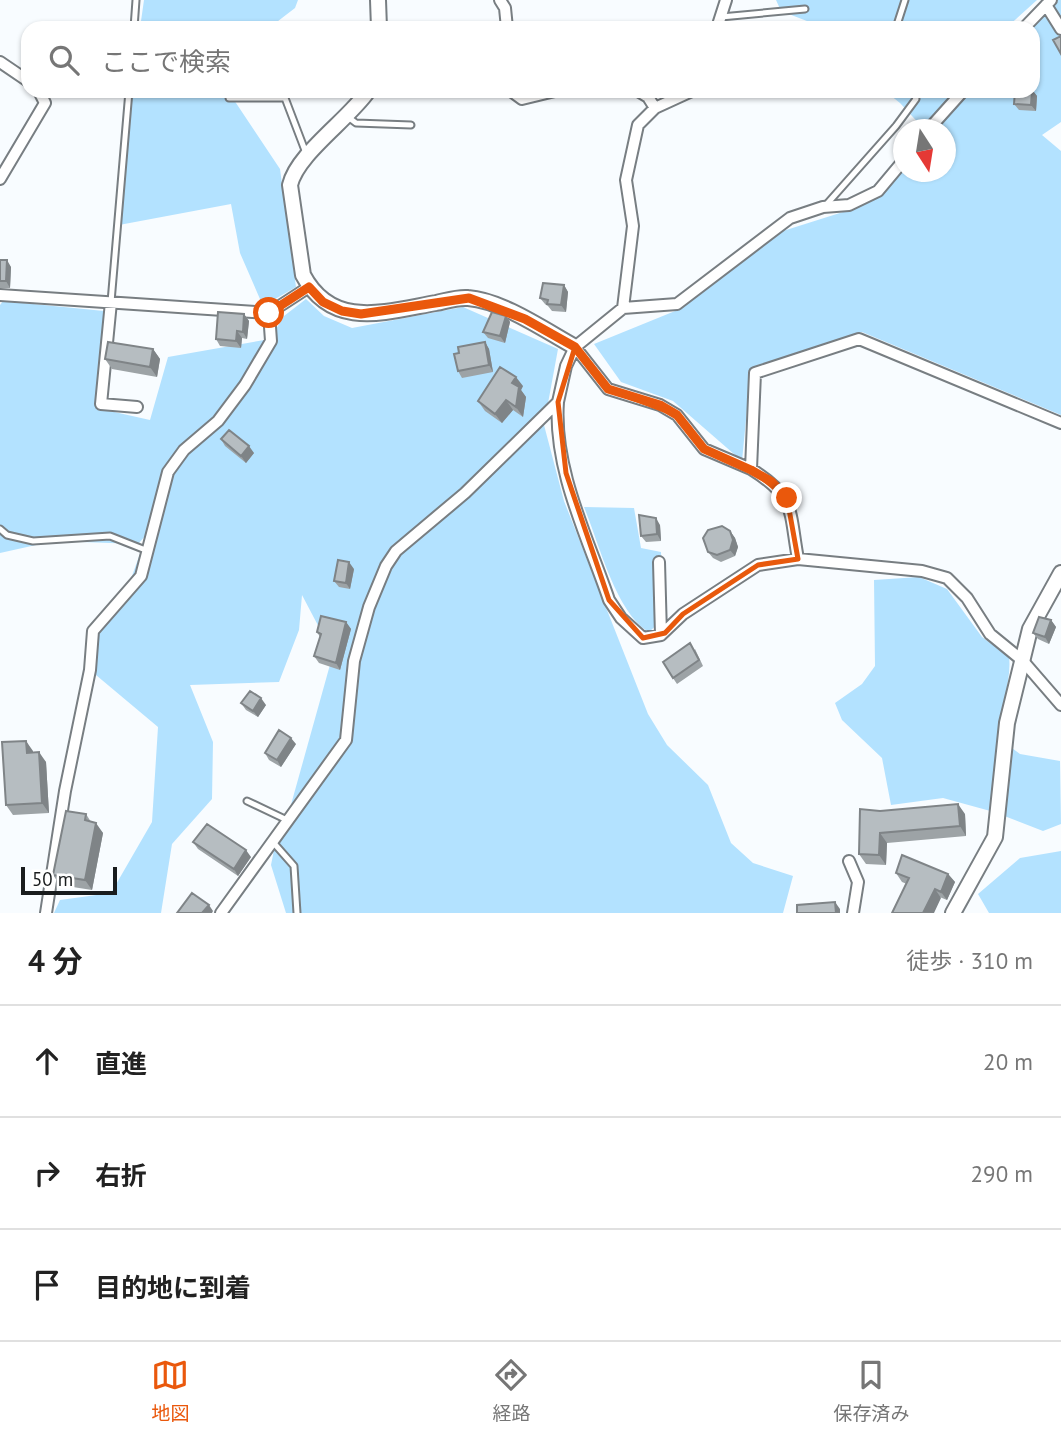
<!DOCTYPE html>
<html lang="ja">
<head>
<meta charset="utf-8">
<style>
  :root { --surface:#fff; --page:#f6f6f6; --text:#222; --muted:#767676; --line:#e0e0e0; --accent:#ea580c }
  body { margin:0; font-family:"PT Sans","Noto Sans JP",sans-serif; background:var(--page); color:var(--text) }
  .compass { position:absolute; left:893px; top:119px; width:63px; height:63px; border-radius:50%; background:var(--surface); box-shadow:0 2px 5px #0004; rotate:168deg }
  .scale { position:absolute; left:21px; bottom:18px; width:96px; box-sizing:border-box; padding-left:7px; border:4px solid #191c1d; border-top:0; font-size:19px; line-height:24px; white-space:nowrap; color:#191c1d; -webkit-text-stroke:5px #fff; paint-order:stroke }
  .stop { position:absolute; width:21px; height:21px; margin:-16px; border:5px solid #ea580c; border-radius:50%; background:#fff }
  .stop.end { background:#ea580c; border-color:#fff; box-shadow:0 2px 7px #0008 }
  .list { margin:0; padding:0; list-style:none }
  h2 { display:flex; justify-content:space-between; align-items:center; height:91px; margin:0; padding:0 28px; font-size:30px }
  h2 small { font-size:23px; font-weight:400; color:var(--muted) }
  .list li { display:grid; grid-template-columns:46px 1fr auto; gap:21px; align-items:center; box-sizing:border-box; height:112px; padding:0 28px; border-top:2px solid var(--line) }
  .list b { display:block; font-size:26px; white-space:nowrap }
  .list em { font-size:23px; font-style:normal; color:var(--muted) }
  .icon { flex:none; width:38px; height:38px; fill:none; stroke:currentColor; stroke-width:2; stroke-linecap:round; stroke-linejoin:round }
  .map { position:relative; flex:none; width:1061px; height:913px; overflow:hidden }
  .search { position:absolute; background:var(--surface); box-shadow:0 2px 5px #0004; left:21px; right:21px; top:21px; height:77px; display:flex; align-items:center; gap:18px; box-sizing:border-box; padding:0 24px; border-radius:21px; color:var(--muted); font-size:26px }
  .sheet { height:427px; background:var(--surface) }
  nav { display:flex; justify-content:space-around; align-items:center; box-sizing:border-box; height:98px; border-top:2px solid var(--line); background:var(--surface); font-size:19px; color:var(--muted) }
  nav a { display:grid; justify-items:center; gap:4px }
  nav .on { color:var(--accent) }
  .map>svg:first-child { display:block }
  .green { fill:#b3e2ff }
  .lines { fill:none; stroke-linecap:round; stroke-linejoin:round }
  .lane-casing { stroke:#787e82; stroke-width:9 }
  .street-casing { stroke:#787e82; stroke-width:14 }
  .secondary-casing { stroke:#787e82; stroke-width:18 }
  .lane { stroke:#fff; stroke-width:5 }
  .street { stroke:#fff; stroke-width:10 }
  .secondary { stroke:#fff; stroke-width:14 }
  .wall { fill:#9da3a6 }
  .shaded-wall { fill:#7f8487 }
  .building { fill:#b6bdc1; stroke:#7f8487; stroke-width:2 }
  .route { stroke:#ea580c; stroke-width:9 }
  .marked { fill:none; stroke:#e8590c; stroke-width:5; stroke-linejoin:round }
</style>
</head>
<body>
<div class="map">
<svg width="1061" height="913" viewBox="0 0 1061 913">
  <rect width="100%" height="100%" fill="#f8fcff"/>
  <path class="green" d="M144,0H298L295,8L269,28H140Z
    M776,0H1037L1006,28H825L781,11Z
    M1044,0H1061V122L1042,135L1061,151V415L862,332L751,368L742,461L673,401L621,382L594,344L680,309L783,231L843,212L903,160L904,172H946V130L935,129L969,91H1033V28H1024Z
    M133,91H228L280,169L296,287L263,306L240,253L231,204L119,225Z
    M885,91H961L924,129L900,103Z
    M306,299L324,316L352,328L463,307L558,349L544,425L564,501L648,714L667,745L708,785L731,843L753,863L793,876L783,913H286L271,865L274,850L272,841L287,819L333,654L302,595L299,630L279,682L190,685L213,742L212,799L172,844L161,913H54L60,900L111,893L152,822L158,727L90,670L93,631L132,576L147,534L138,544L54,541L0,553V305L3,301L104,311L101,409L150,420L168,357L270,339L284,316Z
    M584,507L634,508L641,548L661,552L663,619L649,632C616,613 599,543 584,507Z
    M919,577L947,589L982,637L1009,657C1012,678 1000,713 997,737L1020,754L1060,761L1061,824L1043,831L994,812L943,798L891,805L882,758L842,720L835,703L862,684L875,666L874,580Z
    M1061,851V913H989L978,894L1020,858Z"/>
  <g class="lines">
    <defs>
      <path id="lane" d="M721,17L805,9
        M134,28L136,0
        M896,28L905,0
        M287,91L285,98L306,153
        M229,98H285
        M348,117L356,123L411,125
        M826,205L896,126L916,99L913,91
        M111,302L129,91
        M0,529L7,535L33,541L110,536L148,551
        M247,801L287,820
        M272,841L294,866L297,913"/>
      <path id="street" d="M500,0L505,8L507,28
        M1046,5L1061,29
        M717,28L726,0
        M1024,28L1051,0
        M0,62L28,81
        M511,91L522,99L555,91
        M638,91L648,97L655,108
        M928,130L963,91
        M0,179L45,103L39,91
        M0,295L269,313L309,287
        M111,302L101,404L137,407
        M623,308L633,226L626,180L638,125L655,108L692,91
        M575,347L608,389L660,405L677,415L704,449L751,469
        M558,402C553,469 588,538 609,600L621,618L643,638L661,635L683,614L758,565L798,559L922,571L947,578L967,598L990,634L1023,661L1061,705
        M798,559C789,510 796,497 751,469L755,373L859,339L1061,423
        M659,562L661,635
        M849,861L858,882L853,913
        M46,913L65,791L90,670L93,631L141,576L168,472L184,450L218,421L245,385L271,341L269,313
        M221,913L346,740L354,661L369,607L386,566L396,551L465,493L558,402L566,366L575,347L623,308L677,304L790,218L823,207L849,205L878,191L904,160"/>
      <path id="secondary" d="M378,0L379,28
        M368,91C348,120 297,154 290,185L303,275C332,330 385,312 436,303C446,301 457,297 468,298C501,300 546,331 575,347
        M953,913L995,837L1007,723L1030,629L1061,573"/>
    </defs>
    <use href="#lane" class="lane-casing"/>
    <use href="#street" class="street-casing"/>
    <use href="#secondary" class="secondary-casing"/>
    <use href="#lane" class="lane"/>
    <use href="#street" class="street"/>
    <use href="#secondary" class="secondary"/>
  </g>
  <path class="wall" d="M1033,91L1037,96L1036,111L1019,110L1014,104Z
    M0,260L11,267L10,288H0Z
    M564,285L568,292L566,312L552,311L548,306L545,304L540,298Z
    M244,314L249,321L247,339L242,338L241,348L220,346L216,339Z
    M506,316L510,322L505,343L488,338L483,332Z
    M485,342L489,349L493,372L462,378L458,371L459,353Z
    M153,349L160,359L157,377L112,369L105,359Z
    M523,386L521,390L526,397L523,417L513,410L502,423L485,411L478,401Z
    M221,439L254,453L246,463L225,446Z
    M660,525L661,541L646,542L641,536Z
    M730,531L735,538L738,547L735,556L721,562L713,558L708,552Z
    M354,569L350,589L339,587L334,581Z
    M1051,620L1056,627L1049,644L1038,639L1033,633Z
    M346,622L351,629L340,670L319,663L314,656L320,637L317,632Z
    M695,649L703,666L677,684L673,678Z
    M241,703L266,705L258,717L246,710Z
    M26,741L33,753L46,762L49,813L13,815L6,805Z
    M296,744L281,767L269,760L265,753Z
    M880,811L965,814L966,836L887,843L886,865L866,864L859,854Z
    M86,814L91,822L103,833L92,890L60,885L53,875Z
    M193,842L251,857L238,876L198,849Z
    M896,873L948,874L955,882L947,900L902,882Z"/>
  <path class="shaded-wall" d="M1032,91H1033L1037,96L1036,111L1031,105Z
    M7,260L11,267L10,288L6,281Z
    M564,285L568,292L566,312L561,305Z
    M244,314L249,321L247,339L243,332Z
    M506,316L510,322L505,343L500,336Z
    M237,331L242,338L241,348L236,341Z
    M485,342L489,349L493,372L489,365Z
    M153,349L160,359L157,377L150,367Z
    M516,377L523,386L521,390L526,397L523,417L516,407L512,383Z
    M506,400L513,410L502,423L495,414Z
    M249,446L254,453L246,463L241,456Z
    M656,518L660,525L661,541L657,534Z
    M730,531L735,538L738,547L735,556L730,550Z
    M349,562L354,569L350,589L346,583Z
    M1051,620L1056,627L1049,644L1045,637Z
    M346,622L351,629L340,670L336,663Z
    M261,698L266,705L258,717L253,711Z
    M291,738L296,744L281,767L277,760Z
    M26,741L33,751V763L27,753Z
    M39,752L46,762L49,813L42,803Z
    M958,804L965,814L966,836L960,826Z
    M96,823L103,833L92,890L85,880Z
    M880,833L887,843L886,865L879,855Z
    M246,850L251,857L238,876L234,869Z
    M948,874L955,882L947,900L941,892Z
    M935,889L941,898L934,913H923Z
    M835,902L840,909V913H836Z
    M209,905L213,911L212,913H202Z"/>
  <path class="building" d="M1061,36V54L1053,40Z
    M1015,91H1032L1031,105L1014,104Z
    M0,260H7L6,281H0Z
    M543,283L564,285L561,305L547,304L548,300L540,298Z
    M218,312L244,314L243,332L237,331L236,341L216,339Z
    M492,312L506,316L500,336L483,332Z
    M108,342L153,349L150,367L105,359Z
    M485,342L489,365L458,371L454,354L459,353L458,347Z
    M500,367L516,377L512,383L519,387L516,407L506,400L495,414L478,401Z
    M229,430L249,446L241,456L221,439Z
    M639,515L656,518L657,534L641,536Z
    M722,526L730,531L733,540L730,550L717,555L708,552L703,538L708,530Z
    M338,560L349,562L346,583L334,581Z
    M321,616L346,622L336,663L314,656L321,634L317,632Z
    M1039,617L1051,620L1045,637L1033,633Z
    M690,643L699,660L673,678L663,662Z
    M250,691L261,698L253,711L241,703Z
    M279,730L291,738L277,760L265,753Z
    M26,741L27,753L39,752L42,803L6,805L2,742Z
    M958,804L960,826L880,833L879,855L859,854L860,809L880,811Z
    M66,811L86,814L85,820L96,823L85,880L53,875Z
    M207,824L246,850L234,869L193,842Z
    M902,855L948,874L941,892L935,889L923,913H892L909,878L896,873Z
    M192,893L209,905L202,913H177Z
    M835,902L836,913H797V905Z"/>
  <g class="lines">
    <path class="route" d="M269,313L309,287L323,302L342,311L361,314L469,298L525,319L575,347L608,389L660,405L677,415L704,449L751,470L772,482L787,498"/>
  </g>
  <path class="marked" d="M575,347L608,389L677,415L704,449L751,469L787,498L798,559L758,565L683,614L665,633L643,638L609,600L566,473L558,402Z"/>
</svg>
<svg class="compass" viewBox="-18 -18 36 36"><path d="M0-13l5 13h-10z" fill="#e53935"/><path d="M0 13l5-13h-10z" fill="#767676"/></svg>
<div class="scale">50 m</div>
<div class="stop" style="left:269px;top:313px"></div>
<div class="stop end" style="left:787px;top:498px"></div>
<div class="search"><svg class="icon" aria-label="search" viewBox="0 0 24 24"><circle cx="10" cy="10" r="6"/><path d="M15 15l6 6"/></svg>ここで検索</div>
</div>
<section class="sheet">
<h2>4 分<small>徒歩 · 310 m</small></h2>
<ul class="list">
<li><svg class="icon" aria-label="ahead" viewBox="0 0 24 24"><path d="M12 20V5M6 11l6-6 6 6"/></svg><div><b>直進</b></div><em>20 m</em></li>
<li><svg class="icon" aria-label="right" viewBox="0 0 24 24"><path d="M7 20v-9h11M14 6l5 5-5 5"/></svg><div><b>右折</b></div><em>290 m</em></li>
<li><svg class="icon" aria-label="arrive" viewBox="0 0 24 24"><path d="M6 21V4h12l-3 4 3 4H6"/></svg><div><b>目的地に到着</b></div></li>
</ul>
</section>
<nav>
<a class="on"><svg class="icon" aria-label="map" viewBox="0 0 24 24"><path d="M3 6l6-2 6 2 6-2v14l-6 2-6-2-6 2zM9 4v14M15 6v14"/></svg>地図</a>
<a><svg class="icon" aria-label="directions" viewBox="0 0 24 24"><path d="M12 3l9 9-9 9-9-9zM9 14v-3h6M13 9l2 2-2 2"/></svg>経路</a>
<a><svg class="icon" aria-label="saved" viewBox="0 0 24 24"><path d="M7 4h10v16l-5-4-5 4z"/></svg>保存済み</a>
</nav>
</body>
</html>
